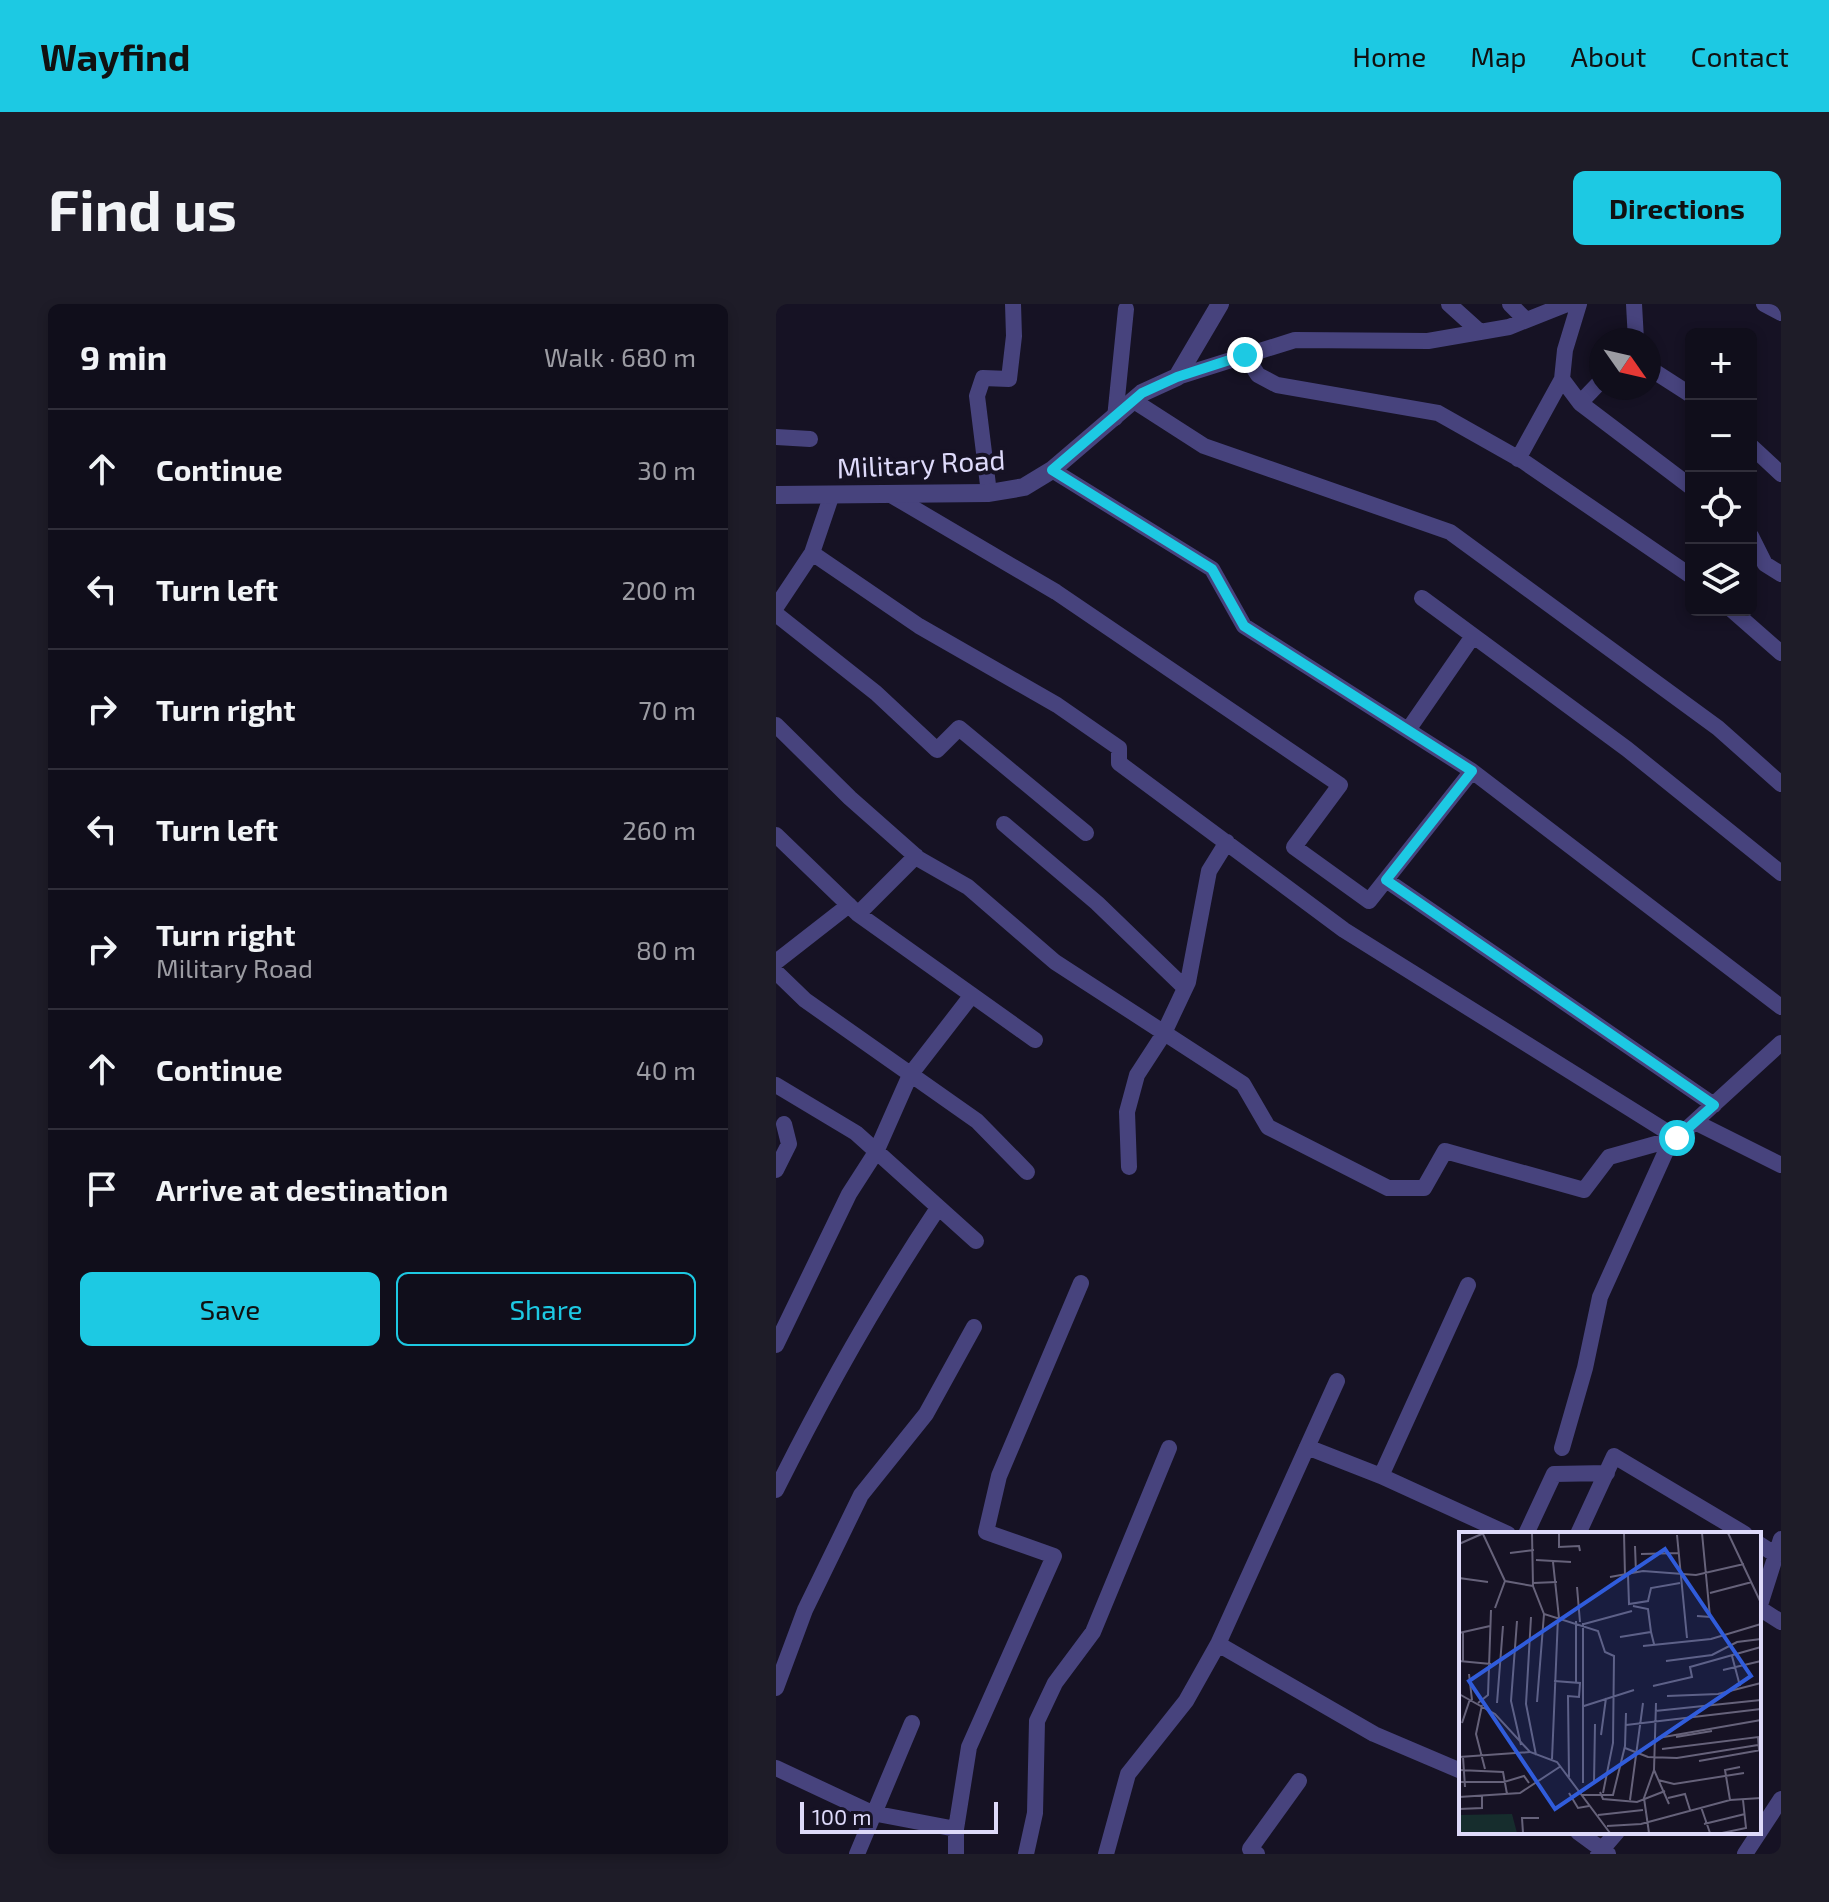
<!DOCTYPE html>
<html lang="en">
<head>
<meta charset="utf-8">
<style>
  :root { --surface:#100e1b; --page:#1e1c28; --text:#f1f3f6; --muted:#9c9ca3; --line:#302e3a; --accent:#1dc9e3 }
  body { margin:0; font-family:"Exo 2",sans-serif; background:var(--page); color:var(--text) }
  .controls { position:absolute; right:24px; top:24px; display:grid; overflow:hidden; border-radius:12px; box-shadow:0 4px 12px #0003 }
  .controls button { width:72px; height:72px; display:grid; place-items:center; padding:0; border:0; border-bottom:2px solid var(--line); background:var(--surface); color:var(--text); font:40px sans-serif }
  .compass { position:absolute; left:813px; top:24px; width:72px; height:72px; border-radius:50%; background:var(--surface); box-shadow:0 4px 12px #0003; rotate:124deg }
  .scale { position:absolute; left:24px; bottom:20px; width:198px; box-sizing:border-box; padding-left:8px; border:4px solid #dedafa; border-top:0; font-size:22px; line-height:28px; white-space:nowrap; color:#dedafa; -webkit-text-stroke:6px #161224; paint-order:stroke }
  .stop { position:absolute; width:24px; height:24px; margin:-18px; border:6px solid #1dc9e3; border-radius:50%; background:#fff }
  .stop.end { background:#1dc9e3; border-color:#fff; box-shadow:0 2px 8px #0008 }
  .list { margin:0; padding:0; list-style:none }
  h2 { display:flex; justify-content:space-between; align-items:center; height:104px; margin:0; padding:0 32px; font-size:34px }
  h2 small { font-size:26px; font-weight:400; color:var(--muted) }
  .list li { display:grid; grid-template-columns:52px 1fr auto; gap:24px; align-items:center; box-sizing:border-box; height:120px; padding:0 32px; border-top:2px solid var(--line) }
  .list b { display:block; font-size:30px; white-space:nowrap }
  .list p { margin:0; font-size:26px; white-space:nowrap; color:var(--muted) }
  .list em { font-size:26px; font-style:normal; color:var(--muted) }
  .actions { display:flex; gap:16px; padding:24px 32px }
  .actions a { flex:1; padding:18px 0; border:2px solid var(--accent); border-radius:12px; text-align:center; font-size:28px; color:var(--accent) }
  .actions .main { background:var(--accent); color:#111 }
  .icon { flex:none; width:44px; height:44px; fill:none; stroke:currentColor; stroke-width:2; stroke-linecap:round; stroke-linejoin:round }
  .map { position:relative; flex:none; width:1005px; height:1550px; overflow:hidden; border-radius:12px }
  header { display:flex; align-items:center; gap:48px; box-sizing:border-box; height:112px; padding:0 40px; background:var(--accent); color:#111 }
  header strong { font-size:38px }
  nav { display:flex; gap:44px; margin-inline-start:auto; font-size:28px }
  .intro { display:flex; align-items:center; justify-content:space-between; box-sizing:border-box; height:192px; padding:0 48px }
  h1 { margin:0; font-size:56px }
  .button { padding:20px 36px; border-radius:12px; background:var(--accent); color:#111; font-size:28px; font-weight:700 }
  main { display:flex; gap:48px; padding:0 48px }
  aside { flex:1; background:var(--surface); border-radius:12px; box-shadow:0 4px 12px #0003 }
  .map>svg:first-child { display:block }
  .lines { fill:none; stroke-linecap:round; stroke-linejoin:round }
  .minor { stroke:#47437d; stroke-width:16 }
  .tertiary { stroke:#47437d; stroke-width:18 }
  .route { stroke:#1dc9e3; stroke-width:10 }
  .labels { text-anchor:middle; stroke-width:8; stroke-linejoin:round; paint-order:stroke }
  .street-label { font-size:28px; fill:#dedafa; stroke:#161224 }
  .inset-road { fill:none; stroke:#66627a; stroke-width:2 }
  .view { fill:#305cdb; fill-opacity:0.15; stroke:#305cdb; stroke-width:4 }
  .inset-edge { fill:none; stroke:#dedafa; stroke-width:4 }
</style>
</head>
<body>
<header>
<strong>Wayfind</strong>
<nav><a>Home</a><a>Map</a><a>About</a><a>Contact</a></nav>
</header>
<div class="intro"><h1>Find us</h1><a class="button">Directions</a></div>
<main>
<aside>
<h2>9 min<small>Walk · 680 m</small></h2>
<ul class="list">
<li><svg class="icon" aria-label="ahead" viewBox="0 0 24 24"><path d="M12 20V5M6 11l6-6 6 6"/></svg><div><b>Continue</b></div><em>30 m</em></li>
<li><svg class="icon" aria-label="left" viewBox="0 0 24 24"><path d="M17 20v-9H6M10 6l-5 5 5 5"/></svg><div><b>Turn left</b></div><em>200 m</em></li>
<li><svg class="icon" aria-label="right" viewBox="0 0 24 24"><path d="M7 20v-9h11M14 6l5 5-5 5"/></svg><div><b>Turn right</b></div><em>70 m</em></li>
<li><svg class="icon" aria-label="left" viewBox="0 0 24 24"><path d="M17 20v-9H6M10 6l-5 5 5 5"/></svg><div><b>Turn left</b></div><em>260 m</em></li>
<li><svg class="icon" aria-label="right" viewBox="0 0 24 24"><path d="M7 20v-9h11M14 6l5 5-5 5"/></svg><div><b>Turn right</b><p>Military Road</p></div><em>80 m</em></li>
<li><svg class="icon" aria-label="ahead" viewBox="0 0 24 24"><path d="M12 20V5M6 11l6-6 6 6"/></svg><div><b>Continue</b></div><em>40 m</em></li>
<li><svg class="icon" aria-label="arrive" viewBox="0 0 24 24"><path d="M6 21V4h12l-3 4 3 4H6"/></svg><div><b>Arrive at destination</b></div></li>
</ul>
<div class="actions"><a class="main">Save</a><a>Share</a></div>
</aside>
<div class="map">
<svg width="1005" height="1550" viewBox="0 0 1005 1550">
  <rect width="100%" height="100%" fill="#161224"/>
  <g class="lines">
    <path class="minor" d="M673,0L704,28
      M734,0L750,16
      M858,0L860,36
      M988,0L1005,9
      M469,51L482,71L501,81L662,109L747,157L915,272
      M873,64L915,91
      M401,73L519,36L652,37L733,23L791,0
      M786,75L804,99L915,183
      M358,97L428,142L674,228L942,424L1005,480
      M804,99L825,77
      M339,114L350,5
      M0,133L34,135
      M975,142L1005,170
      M742,155L786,75L789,46L803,0
      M276,166L436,265L468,322L696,467L1005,703
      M213,189L201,92L207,74L233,75L238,32L237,0
      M115,191L280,288L564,481L518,543L593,597L696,467
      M975,232L989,260L1005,270
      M36,249L143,322L281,401L343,444V459L568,626L901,834
      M646,294L851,445L1005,569
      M0,303L36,249L55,193
      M956,306L1005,349
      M0,310L100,389L161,446L183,424L310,529
      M0,421L74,494L143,555L192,583L279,658L467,780L492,823L612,884H648L669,847L808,886L833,853L901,834L1005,739
      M632,426L697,332
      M228,520L321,599L409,684
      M0,531L82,610L259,736
      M610,576L938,801
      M82,610L140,552
      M0,658L73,601
      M0,668L29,696L201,817L251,868
      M0,781L80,829L200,937
      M919,818L1005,861
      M353,863L351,808L361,771L387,731L412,678L433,567L451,538
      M0,866L13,840L8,820
      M0,1041L73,890L100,848L134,771L196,691
      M531,1143L605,1172L692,981
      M786,1144L809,1064L824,993L895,836
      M605,1172L732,1230
      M0,1186C49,1088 101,995 162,904
      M750,1230L778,1170L831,1169
      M802,1230L838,1152L969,1230
      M1005,1235L983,1304L1005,1318
      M983,1240L1000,1251
      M442,1340L598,1430L685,1467
      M0,1384L29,1306L85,1191L150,1110L198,1023
      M0,1464L96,1509L180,1525
      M802,1528L832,1550
      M81,1550L136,1419
      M180,1550V1525L193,1443L278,1252L210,1228L223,1172L305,979
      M250,1550L259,1509L261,1417L279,1379L317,1328L393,1144
      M330,1550L352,1470L410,1397L442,1340L561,1077
      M481,1550L474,1545L523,1477
      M822,1550L841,1528
      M969,1550L1005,1495"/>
    <path class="tertiary" d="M0,191L213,189L248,183L276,166L366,89L401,73L444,0"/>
  </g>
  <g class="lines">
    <path class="route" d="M469,51L401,73L366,89L276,166L436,265L468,322L696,467L610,576L938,801L901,834"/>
  </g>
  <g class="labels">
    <g class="street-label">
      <text transform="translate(145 160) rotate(-3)" y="10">Military Road</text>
    </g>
  </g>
  <g transform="translate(683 1228)">
    <rect width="302" height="302" fill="#161224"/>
    <path d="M53,282L58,301H0V283Z" fill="#162d2d"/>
    <path class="inset-road" d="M73,1L74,54L85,82L139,99L146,120L155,124L154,211L144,261M100,1V15L120,14L121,19M165,1L166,44M269,1L302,71M24,2L46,49L74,54M218,3L228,106M0,12L25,1M176,14L177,41M51,21L75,18M182,22L220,21M77,28L112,30M94,30L100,86M169,43L170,72L189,69L192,56L221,51M151,45L184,39L237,43L285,32M0,46L29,50M74,51L98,50M118,55L121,90M251,61L293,50M174,74L189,77L192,100M36,76L46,49M238,84L251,85L243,1M72,85L67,172L77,223M58,89L52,169L62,213M125,92L173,79M0,101L31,94M4,101V129M161,105L192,100L195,112M184,114L252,107L302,92M273,124L281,154M0,129L32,132M207,129L253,123L278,110L302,107M264,138L302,129M10,142L13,168M95,149L121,151L120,165L109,164L110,245M117,150V89M194,154L233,145L231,135L302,115M0,162L36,182L71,220L98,230L151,301M208,164L259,162L302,151M78,170L85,82M19,171L29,163L32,78M38,171L44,94M23,173L17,202L26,237M125,174L175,158M196,179L302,168M3,191L11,167M167,193L302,177M142,203L147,166M217,205L253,199M199,206L302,188M166,216L189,225L218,226L299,213M203,217L299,205L300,218M0,225L71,220M4,225L6,255M93,227L99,85M240,229L302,218M0,238L44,240L48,262M195,238L210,272M199,248L215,252L285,241M0,250H45L65,244L70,251M124,251V91M135,251L136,192M141,260L144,267L178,270L206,259M110,261L119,276L130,274M122,263H154L166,214L167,181M0,265L61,261L102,234M209,266L226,262L231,278M171,268L184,171M271,268L266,238L281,235M242,275L251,301M0,277L23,276V264M139,283L184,278M245,292L286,282M148,294L182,292L271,268L302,266M64,301L63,286H80M190,301L185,266L195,238L197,171M263,301L287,296L284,268"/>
    <path class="view" d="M206,17L292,144L96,277L10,149Z"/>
    <rect width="302" height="302" class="inset-edge"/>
  </g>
</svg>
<div class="controls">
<button>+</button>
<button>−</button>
<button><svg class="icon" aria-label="locate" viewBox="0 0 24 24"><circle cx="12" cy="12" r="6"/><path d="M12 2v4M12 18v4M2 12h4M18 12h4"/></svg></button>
<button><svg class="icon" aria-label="layers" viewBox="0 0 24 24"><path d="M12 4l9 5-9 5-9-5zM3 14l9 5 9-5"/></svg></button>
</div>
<svg class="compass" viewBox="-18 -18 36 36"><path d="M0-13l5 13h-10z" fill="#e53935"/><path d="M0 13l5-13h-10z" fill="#9c9ca3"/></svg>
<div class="scale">100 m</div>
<div class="stop" style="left:901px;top:834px"></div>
<div class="stop end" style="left:469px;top:51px"></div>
</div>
</main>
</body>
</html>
